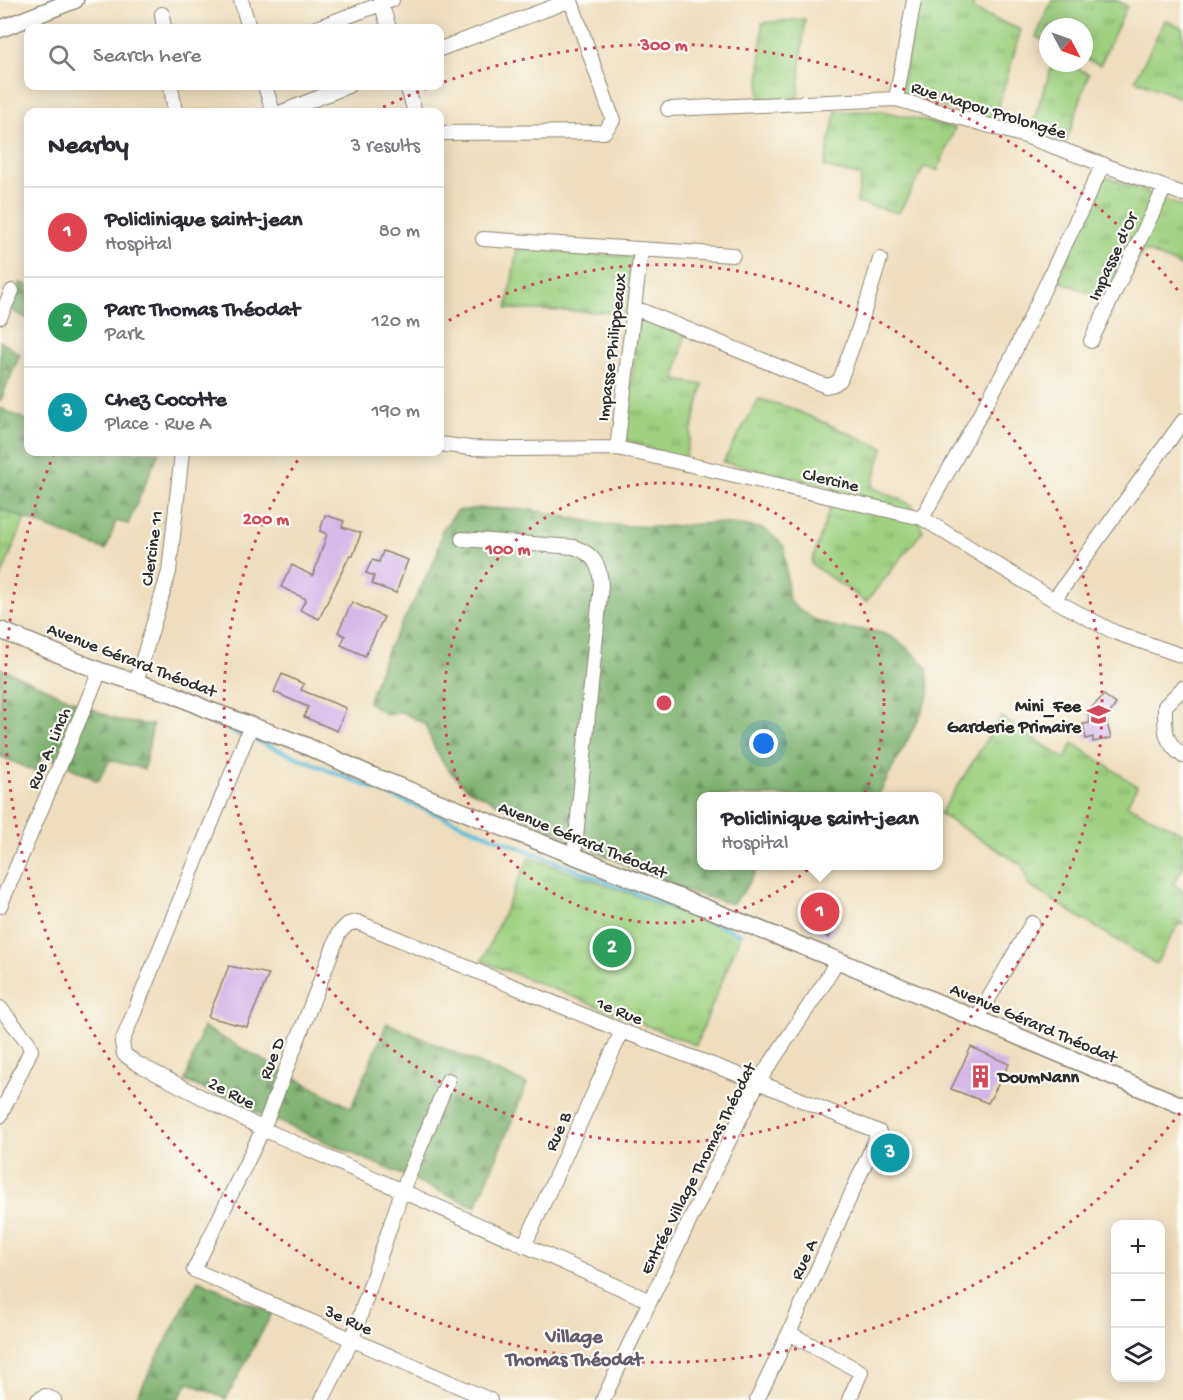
<!DOCTYPE html>
<html lang="en">
<head>
<meta charset="utf-8">
<style>
  :root { --surface:#fff; --page:#f2f2f3; --text:#2b2b33; --muted:#7c7c81; --line:#e1e1e2; --accent:#db2777 }
  body { margin:0; font-family:"Gochi Hand",sans-serif; background:var(--page); color:var(--text) }
  .controls { position:absolute; right:18px; bottom:18px; display:grid; overflow:hidden; border-radius:12px; box-shadow:0 3px 15px #0003 }
  .controls button { width:54px; height:54px; display:grid; place-items:center; padding:0; border:0; border-bottom:2px solid var(--line); background:var(--surface); color:var(--text); font:30px sans-serif }
  .compass { position:absolute; left:1039px; top:18px; width:54px; height:54px; border-radius:50%; background:var(--surface); box-shadow:0 3px 15px #0003; rotate:131deg }
  .you { position:absolute; left:764px; top:744px; width:21px; height:21px; margin:-15px; border:4px solid #fff; border-radius:50%; background:#1a73e8; box-shadow:0 0 0 9px #1a73e833 }
  .badge { display:grid; place-items:center; width:39px; height:39px; border-radius:50%; background:var(--accent); color:#fff; font-size:20px; font-weight:700 }
  .pin { position:absolute; translate:-50% -50%; border:3px solid #fff; box-shadow:0 2px 6px #0006 }
  .popup { position:absolute; left:697px; top:792px; width:246px; height:78px; box-sizing:border-box; display:grid; place-content:center; border-radius:12px; background:var(--surface); filter:drop-shadow(0 2px 4px #0005); font-size:20px; white-space:nowrap; color:var(--muted) }
  .popup b { font-size:22px; color:var(--text) }
  .popup::after { content:''; position:absolute; left:50%; top:100%; margin-left:-12px; border:12px solid transparent; border-top-color:var(--surface) }
  .list { margin:0; padding:0; list-style:none }
  h2 { display:flex; justify-content:space-between; align-items:center; height:78px; margin:0; padding:0 24px; font-size:26px }
  h2 small { font-size:20px; font-weight:400; color:var(--muted) }
  .list li { display:grid; grid-template-columns:39px 1fr auto; gap:18px; align-items:center; box-sizing:border-box; height:90px; padding:0 24px; border-top:2px solid var(--line) }
  .list b { display:block; font-size:22px; white-space:nowrap }
  .list p { margin:0; font-size:20px; white-space:nowrap; color:var(--muted) }
  .list em { font-size:20px; font-style:normal; color:var(--muted) }
  .icon { flex:none; width:33px; height:33px; fill:none; stroke:currentColor; stroke-width:2; stroke-linecap:round; stroke-linejoin:round }
  .map { position:relative; flex:none; width:1183px; height:1400px; overflow:hidden }
  .search { position:absolute; background:var(--surface); box-shadow:0 3px 15px #0003; left:24px; top:24px; width:420px; height:66px; display:flex; align-items:center; gap:15px; box-sizing:border-box; padding:0 21px; border-radius:12px; color:var(--muted); font-size:22px }
  .panel { position:absolute; background:var(--surface); box-shadow:0 3px 15px #0003; left:24px; top:108px; width:420px; height:348px; border-radius:12px }
  .map>svg:first-child { display:block }
  .grass { fill:url(#grass-tufts); stroke:#657e56; stroke-width:1.5 }
  .forest { fill:url(#forest-firs); stroke:#556f4d; stroke-width:1.5 }
  .lines { fill:none; stroke-linecap:round; stroke-linejoin:round }
  .stream { stroke:#58bbd7; stroke-width:4.5 }
  .building { fill:#d3b5e7 }
  .minor-casing { stroke:#8c8474; stroke-width:16 }
  .tertiary-casing { stroke:#8c8474; stroke-width:19 }
  .minor { stroke:#fff; stroke-width:14 }
  .tertiary { stroke:#fff; stroke-width:16 }
  .ring { fill:none; stroke:#d1495b; stroke-width:3; stroke-dasharray:3 6 }
  .labels { text-anchor:middle; stroke-width:4.5; stroke-linejoin:round; paint-order:stroke }
  .street-label { font-size:18px; fill:#2b2b2b; stroke:#fdfcf7 }
  .poi-label { font-size:18px; font-weight:bold; fill:#2b2b2b; stroke:#fdfcf7; text-anchor:end }
  .neighbourhood-label { font-size:20px; font-weight:bold; fill:#665b6d; stroke:#fdfcf7 }
  .centre { fill:#d1495b; stroke:#fdfcf7; stroke-width:3 }
  .ring-label { font-size:18px; text-anchor:middle; font-weight:bold; fill:#d1495b; stroke:#fdfcf7; stroke-width:4.5; stroke-linejoin:round; paint-order:stroke }
</style>
</head>
<body>
<div class="map">
<svg width="1183" height="1400" viewBox="0 0 1183 1400">
  <defs>
    <pattern id="grass-tufts" width="24" height="20" patternUnits="userSpaceOnUse" patternTransform="scale(1.5)"><rect width="24" height="20" fill="#9fd181"/><path d="M3 7l-1-3M5 7V3M7 7l1-3M15 17l-1-3M17 17v-4M19 17l1-3" fill="none" stroke="#82aa6a"/></pattern>
    <pattern id="forest-firs" width="22" height="20" patternUnits="userSpaceOnUse" patternTransform="scale(1.5)"><rect width="22" height="20" fill="#7fb36f"/><path d="M5 1l3.5 6h-7zM16 11l3.5 6h-7z" fill="#68925b"/></pattern>
  </defs>
  <rect width="100%" height="100%" fill="#fdfcf7"/>
  <filter id="ink" filterUnits="userSpaceOnUse"><feTurbulence type="fractalNoise" baseFrequency=".0167" numOctaves="2"/><feDisplacementMap in="SourceGraphic" scale="12" xChannelSelector="R" yChannelSelector="G"/><feConvolveMatrix kernelMatrix="1 2 1 2 8 2 1 2 1" color-interpolation-filters="sRGB"/></filter>
  <filter id="wash" filterUnits="userSpaceOnUse"><feTurbulence type="fractalNoise" baseFrequency=".008" numOctaves="4" result="noise"/><feDisplacementMap in="SourceGraphic" scale="24" xChannelSelector="R" yChannelSelector="G"/><feGaussianBlur stdDeviation="1.35" result="paint"/><feColorMatrix in="noise" values="0 0 0 0 0 0 0 0 0 0 0 0 0 0 0 0 0 1.4 0 .05"/><feComposite in="paint" operator="in"/></filter>
  <g filter="url(#wash)">
    <rect width="100%" height="100%" fill="#eedebd"/>
    <path class="grass" d="M918,0H975L972,9L1021,30L994,121L900,95Z
      M1052,0H1116L1127,6L1100,65L1084,58V27H1048V42L1036,37Z
      M805,19L798,98L759,100L762,23Z
      M1165,20L1183,28V99L1135,80Z
      M1053,63H1065L1089,74L1066,143L1030,131Z
      M836,111H882L955,128L938,170L924,167L899,213L857,203L861,176L824,167Z
      M1105,176L1183,207V267L1144,250L1115,304L1058,280Z
      M517,249L633,257L630,313L507,309Z
      M639,319L685,335L675,380L703,385L684,461L624,439Z
      M759,399L788,407L883,448L872,487L912,505L923,531L866,602L811,564L830,508L834,487L723,462Z
      M0,509L25,518L0,580Z
      M1001,717L1065,759L1073,743L1137,786L1127,805L1183,833V868L1173,884L1183,890V925L1179,923L1156,964L1029,886L1022,865L940,814Z
      M529,857L741,934L696,1045L482,961Z"/>
    <path class="forest" d="M20,283L28,285V319L11,310Z
      M0,341L20,354L0,402Z
      M0,408L28,421V452H159L128,524L116,521L106,550L0,509Z
      M481,508L532,510L607,525L660,527L714,523L740,525L765,529L784,546L789,601C802,612 815,622 833,626C850,631 870,627 887,635C903,643 915,655 927,667L929,694L919,718L878,796H702V866H759L743,892L732,904L689,892L637,871L468,789C443,767 436,755 425,724L402,712L385,714L368,702L388,648L413,603L437,555L442,530L457,511Z
      M0,668L119,721L153,725L144,769L110,760L98,781L43,754L36,772L0,756Z
      M387,1023L527,1084L476,1207L185,1081L203,1027L351,1108Z
      M198,1280L272,1313L226,1399L188,1382L178,1400H135Z"/>
    <g class="lines">
      <path class="stream" d="M146,694L241,735
        M252,739L523,849L741,934"/>
    </g>
    <g id="blocks">
      <path class="building" d="M325,515L344,521L342,527L361,533L353,556L350,555L319,619L300,610L306,599L281,587L292,565L313,576L327,534L320,531Z
        M383,551L408,560L396,593L372,584L374,576L366,573L372,560L379,562Z
        M352,602L384,617L365,656L341,645L345,636L338,632Z
        M282,674L304,684L301,690L346,708L337,731L304,717L308,707L274,692Z
        M1104,695L1116,704L1106,719L1111,738L1093,742V737L1086,739L1083,724L1090,723L1088,711Z
        M816,891L831,900L827,908L841,915L829,938L800,922Z
        M229,966L269,974L247,1027L208,1017Z
        M971,1047L1009,1064L988,1103L951,1089Z
        M888,1140L901,1149L895,1162L878,1157Z"/>
    </g>
  </g>
  <g filter="url(#ink)">
    <use href="#blocks" fill-opacity="0" stroke="#8c8474" stroke-width="1.5"/>
    <g class="lines">
      <defs>
        <path id="minor" d="M241,0L249,28
          M380,0L389,28
          M162,14L164,28
          M316,28L392,0
          M440,49L571,0
          M171,86L175,112
          M265,86L273,112
          M407,86L415,112
          M896,99L914,0
          M668,109L896,99L1025,136L1183,194
          M282,112L348,86
          M440,133L604,132L613,120L571,1
          M483,239L733,255
          M635,308L826,386L834,384L840,380L859,328L880,259
          M0,317L12,291
          M1091,341L1165,187
          M440,444L470,448L514,449L617,448L922,518L1054,600L1114,632L1183,656
          M617,448L641,250
          M922,518L1010,361L1103,164
          M462,539L574,547C594,554 600,565 601,585L574,857
          M1054,600L1183,421
          M136,682L169,572L182,452
          M1183,688L1165,706C1165,729 1163,741 1183,756
          M251,726L122,1042L124,1054L136,1063L263,1129L650,1301
          M0,906L100,671
          M0,1008L28,1042L31,1050L0,1116
          M977,1019L1032,923
          M524,1246L622,1031
          M789,1333L861,1372L849,1400
          M38,1400L45,1396L54,1400
          M322,1400L352,1340L402,1191L448,1080
          M490,1400L194,1270L263,1129L339,933L348,924L357,922L622,1031L758,1082L879,1132L789,1333L757,1400
          M603,1400L650,1301L758,1082L825,982L837,960"/>
        <path id="tertiary" d="M0,29L75,0
          M0,630L100,671L173,694L206,709L304,745L373,776L837,960L1183,1106"/>
      </defs>
      <use href="#minor" class="minor-casing"/>
      <use href="#tertiary" class="tertiary-casing"/>
      <use href="#minor" class="minor"/>
      <use href="#tertiary" class="tertiary"/>
    </g>
  </g>
  <g class="ring">
    <circle cx="664" cy="703" r="220"/>
    <path d="M441 325A439 439 0 1 1 302 454"/>
    <path d="M1180 1113A659 659 0 0 1 53 456M375 111A659 659 0 0 1 433 86M444 82A659 659 0 0 1 1180 293"/>
  </g>
  <defs>
    <symbol id="school-bare" viewBox="-9 -9 18 18"><path d="M0-5L7-2L0 1L-7-2ZM-4 1L0 2.5L4 1V4Q0 6-4 4Z" fill="#d1495b" stroke="#fdfcf7" stroke-width="2.5" paint-order="stroke"/></symbol>
    <symbol id="building-bare" viewBox="-9 -9 18 18"><path d="M-4-6H4V6H1V3H-1V6H-4ZM-2.5-4.3h1.7v1.8h-1.7ZM.8-4.3h1.7v1.8H.8ZM-2.5-1h1.7V.8h-1.7ZM.8-1h1.7V.8H.8Z" fill="#d1495b" stroke="#fdfcf7" stroke-width="2.5" paint-order="stroke"/></symbol>
  </defs>
  <g fill-rule="evenodd">
    <use href="#school-bare" x="1082" y="698" width="33" height="33"/>
    <use href="#building-bare" x="964" y="1060" width="33" height="33"/>
  </g>
  <g class="labels">
    <g class="street-label">
      <text transform="translate(989 109) rotate(17)" y="6">Rue Mapou Prolongée</text>
      <text transform="translate(1112 256) rotate(-65)" y="6">Impasse d'Or</text>
      <text transform="translate(611 347) rotate(-83)" y="6">Impasse Philippeaux</text>
      <text transform="translate(831 479) rotate(13)" y="6">Clercine</text>
      <text transform="translate(151 548) rotate(-82)" y="6">Clercine 11</text>
      <text transform="translate(132 659) rotate(21)" y="6">Avenue Gérard Théodat</text>
      <text transform="translate(48 748) rotate(-67)" y="6">Rue A. Linch</text>
      <text transform="translate(583 839) rotate(22)" y="6">Avenue Gérard Théodat</text>
      <text transform="translate(620 1010) rotate(22)" y="6">1e Rue</text>
      <text transform="translate(1034 1022) rotate(23)" y="6">Avenue Gérard Théodat</text>
      <text transform="translate(271 1058) rotate(-69)" y="6">Rue D</text>
      <text transform="translate(232 1092) rotate(27)" y="6">2e Rue</text>
      <text transform="translate(557 1131) rotate(-66)" y="6">Rue B</text>
      <text transform="translate(697 1168) rotate(-63)" y="6">Entrée Village Thomas Théodat</text>
      <text transform="translate(803 1259) rotate(-66)" y="6">Rue A</text>
      <text transform="translate(349 1319) rotate(24)" y="6">3e Rue</text>
    </g>
    <g class="poi-label">
      <text x="1081" y="711">Mini_Fee<tspan x="1081" dy="21">Garderie Primaire</tspan></text>
      <text x="998" y="1082" text-anchor="start">DoumNann</text>
    </g>
    <g class="neighbourhood-label">
      <text x="574" y="1342">Village<tspan x="574" dy="23">Thomas Théodat</tspan></text>
    </g>
  </g>
  <circle cx="664" cy="703" r="9" class="centre"/>
  <g class="ring-label">
    <text x="664" y="50">300 m</text>
    <text x="266" y="524">200 m</text>
    <text x="508" y="554">100 m</text>
  </g>
</svg>
<div class="controls">
<button>+</button>
<button>−</button>
<button><svg class="icon" aria-label="layers" viewBox="0 0 24 24"><path d="M12 4l9 5-9 5-9-5zM3 14l9 5 9-5"/></svg></button>
</div>
<svg class="compass" viewBox="-18 -18 36 36"><path d="M0-13l5 13h-10z" fill="#e53935"/><path d="M0 13l5-13h-10z" fill="#7c7c81"/></svg>
<div class="you"></div>
<div class="pin badge" style="left:820px;top:912px;background:#e0444e">1</div>
<div class="popup"><b>Policlinique saint-jean</b>Hospital</div>
<div class="pin badge" style="left:612px;top:948px;background:#2e9e5b">2</div>
<div class="pin badge" style="left:890px;top:1153px;background:#0f9aa8">3</div>
<div class="search"><svg class="icon" aria-label="search" viewBox="0 0 24 24"><circle cx="10" cy="10" r="6"/><path d="M15 15l6 6"/></svg>Search here</div>
<section class="panel">
<h2>Nearby<small>3 results</small></h2>
<ul class="list">
<li><span class="badge" style="background:#e0444e">1</span><div><b>Policlinique saint-jean</b><p>Hospital</p></div><em>80 m</em></li>
<li><span class="badge" style="background:#2e9e5b">2</span><div><b>Parc Thomas Théodat</b><p>Park</p></div><em>120 m</em></li>
<li><span class="badge" style="background:#0f9aa8">3</span><div><b>Chez Cocotte</b><p>Place · Rue A</p></div><em>190 m</em></li>
</ul>
</section>
</div>
</body>
</html>
